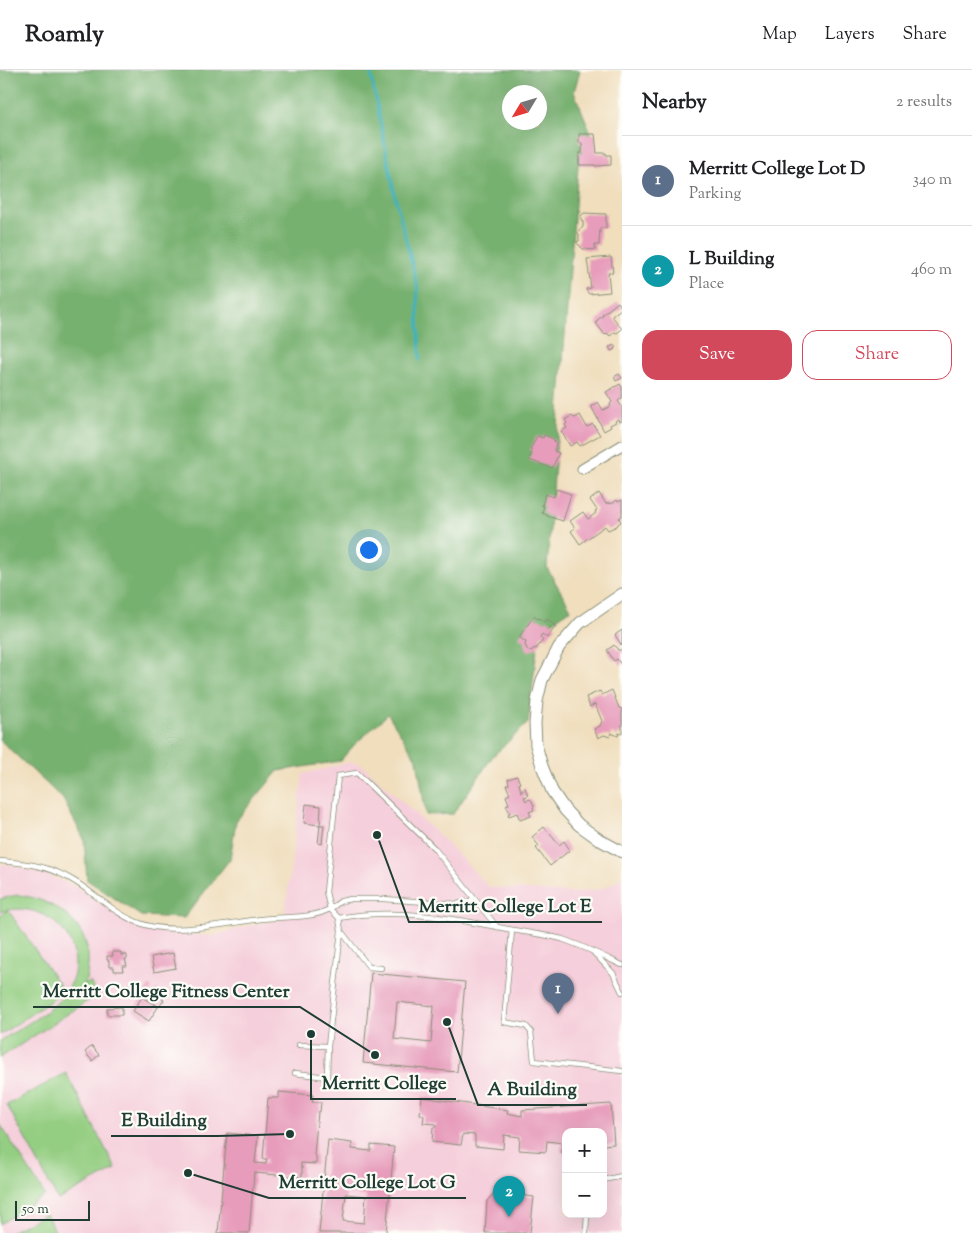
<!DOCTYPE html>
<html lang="en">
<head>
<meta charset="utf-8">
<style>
  :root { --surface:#fff; --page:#f2f2f2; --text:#202124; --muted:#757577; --line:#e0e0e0; --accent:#d1495b }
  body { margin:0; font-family:"Sorts Mill Goudy",serif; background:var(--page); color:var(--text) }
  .controls { position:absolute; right:15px; bottom:15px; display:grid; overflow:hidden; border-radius:10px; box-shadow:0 5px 20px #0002 }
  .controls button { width:45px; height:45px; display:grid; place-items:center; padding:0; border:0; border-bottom:1px solid var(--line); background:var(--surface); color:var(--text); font:25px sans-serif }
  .compass { position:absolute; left:502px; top:15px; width:45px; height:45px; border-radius:50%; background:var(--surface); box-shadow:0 5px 20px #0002; rotate:232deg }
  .scale { position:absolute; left:15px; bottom:12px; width:75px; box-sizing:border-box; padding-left:5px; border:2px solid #1f3d34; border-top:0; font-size:14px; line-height:18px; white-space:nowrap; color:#1f3d34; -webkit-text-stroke:4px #fdfcf7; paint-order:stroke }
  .you { position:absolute; left:368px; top:479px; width:18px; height:18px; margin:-12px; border:4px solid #fff; border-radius:50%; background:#1a73e8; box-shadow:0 0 0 8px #1a73e833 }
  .badge { display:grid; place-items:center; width:32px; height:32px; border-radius:50%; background:var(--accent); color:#fff; font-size:16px; font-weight:700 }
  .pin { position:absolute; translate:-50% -41px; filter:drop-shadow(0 1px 2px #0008) }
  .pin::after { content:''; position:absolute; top:26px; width:18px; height:15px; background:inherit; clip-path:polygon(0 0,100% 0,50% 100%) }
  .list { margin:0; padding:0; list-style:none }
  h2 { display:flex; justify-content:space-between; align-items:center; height:65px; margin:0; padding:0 20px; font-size:21px }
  h2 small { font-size:16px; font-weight:400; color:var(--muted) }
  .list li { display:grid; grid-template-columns:32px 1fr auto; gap:15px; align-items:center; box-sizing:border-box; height:90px; padding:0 20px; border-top:1px solid var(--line) }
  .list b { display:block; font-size:19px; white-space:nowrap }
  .list p { margin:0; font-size:16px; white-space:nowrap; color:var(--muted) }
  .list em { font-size:16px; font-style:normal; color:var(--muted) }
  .actions { display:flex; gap:10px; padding:15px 20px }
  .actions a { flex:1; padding:11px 0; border:1px solid var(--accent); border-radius:15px; text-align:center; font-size:18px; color:var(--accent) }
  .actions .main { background:var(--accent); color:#fff }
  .map { position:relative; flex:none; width:622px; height:1163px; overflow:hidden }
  header { display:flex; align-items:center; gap:30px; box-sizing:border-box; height:70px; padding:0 25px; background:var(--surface); border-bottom:1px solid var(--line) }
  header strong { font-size:24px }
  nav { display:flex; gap:28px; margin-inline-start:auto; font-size:18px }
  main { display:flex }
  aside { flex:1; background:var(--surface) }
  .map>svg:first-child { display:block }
  .built { fill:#f5cfdb; fill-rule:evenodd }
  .green { fill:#94ce82; stroke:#5a865b }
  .forest { fill:#77b170; stroke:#4b7752; fill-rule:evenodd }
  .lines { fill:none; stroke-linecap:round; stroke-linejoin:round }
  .stream { stroke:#42b2bb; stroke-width:3 }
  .building { fill:#e79cbb; fill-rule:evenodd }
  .service-casing { stroke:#888e78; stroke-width:6 }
  .minor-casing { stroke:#888e78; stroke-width:11 }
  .tertiary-casing { stroke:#888e78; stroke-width:13 }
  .service { stroke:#fff; stroke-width:4.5 }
  .minor { stroke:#fff; stroke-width:9 }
  .tertiary { stroke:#fff; stroke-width:11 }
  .leader { fill:none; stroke:#1f3d34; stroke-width:2 }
  .callout-dot { fill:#1f3d34; stroke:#fdfcf7; stroke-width:2 }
  .callout-label { font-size:19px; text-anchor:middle; font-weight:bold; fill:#1f3d34; stroke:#fdfcf7; stroke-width:4.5; stroke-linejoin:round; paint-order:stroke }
</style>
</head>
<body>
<header>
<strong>Roamly</strong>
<nav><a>Map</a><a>Layers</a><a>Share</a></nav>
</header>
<main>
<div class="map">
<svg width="622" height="1163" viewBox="0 0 622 1163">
  <rect width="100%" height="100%" fill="#fdfcf7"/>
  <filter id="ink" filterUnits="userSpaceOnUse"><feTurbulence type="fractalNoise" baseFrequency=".02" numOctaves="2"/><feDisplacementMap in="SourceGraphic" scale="10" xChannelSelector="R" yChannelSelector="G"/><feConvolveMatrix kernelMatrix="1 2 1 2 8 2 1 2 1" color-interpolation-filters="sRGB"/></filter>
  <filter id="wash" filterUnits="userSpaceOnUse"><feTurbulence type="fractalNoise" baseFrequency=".0096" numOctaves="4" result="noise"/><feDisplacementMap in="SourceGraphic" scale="20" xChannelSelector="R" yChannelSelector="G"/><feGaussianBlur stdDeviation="1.12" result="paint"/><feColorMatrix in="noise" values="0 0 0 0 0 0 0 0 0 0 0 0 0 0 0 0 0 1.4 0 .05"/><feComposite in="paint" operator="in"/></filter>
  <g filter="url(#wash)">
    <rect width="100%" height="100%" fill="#f0debd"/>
    <path class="built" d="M351,692L362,695L440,766L489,817L571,823L602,819L617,811L622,806V1163H0V795L7,794L47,805L75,816L130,853L172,862L213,866L247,856L284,849L303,704ZM566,1062H603V1144H566Z"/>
    <path class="green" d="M17,825C48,827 85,850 88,884C89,895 87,905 85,915L90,912L97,925L0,988V971C18,959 56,939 67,921C92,880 54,832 8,840L64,922L0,965V846L8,840L0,842V829Z
      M66,1003L116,1099L58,1130L7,1035Z
      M0,1054L45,1125L0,1154Z
      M46,1144L56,1163H8Z"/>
    <path class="forest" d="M0,0H580L574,22L595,73L579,83L547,498L571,539L539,561L528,653L493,686L453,744L426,745L417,690L388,644L355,674L340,691L278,701L236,751L230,789L184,848L141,846L87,810L84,769L63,729L0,670ZM510,22H540V52H510Z"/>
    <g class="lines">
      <path class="stream" d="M370,0L395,126L417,214L420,290"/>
    </g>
    <g id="blocks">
      <path class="building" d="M579,64H595L597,83H606V85H611V95L595,96V95H579V83H582V73H579Z
        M584,143L606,144V158H600L599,175H595V180L583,179L576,172L579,171V164L577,162L583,157V152L581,149V146Z
        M611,187L613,202L608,203L610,222L589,224L587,222L586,219L591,218L587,189Z
        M618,232L622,238L612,246L622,259L617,263L615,262L610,266L607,263L605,265L596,253L598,251L597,250L603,246L602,245Z
        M615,275L616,279L611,281L609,277Z
        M619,304L622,308L616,311L614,307Z
        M620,314L622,317V328L618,331L622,337V351L619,352L618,349L615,351L616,352L610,355L611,357L604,361L591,336L598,332L603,340L611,336L610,334L612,332L606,322Z
        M580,345L587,357L593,354L600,365L580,376L577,372L570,376L561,361L567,358L565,355L567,353L565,350L571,346L575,348Z
        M544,365L554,369V371L556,373L554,381L559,383L552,398L529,390L532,381L530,380L537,366L543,368Z
        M556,419L571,424L563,451L547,446V445L542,443L544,436H542L545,424L554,427Z
        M599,423L606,434L609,432L610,434L612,433H613L617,430L618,432L622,430V446L619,448L621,452L618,454L617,456L608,460L605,456L580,474L571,461L575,458L570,451L583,442L588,449L596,443L595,441L597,440L590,430Z
        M534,546L538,549L539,548L545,552L547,549L556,556L547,568L542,564L540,567L543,570L536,579L534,578L533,580L528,581L525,575L526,572L519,567Z
        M622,560V576L615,565Z
        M614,575L618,580H622V596L617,589L614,591L607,580Z
        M612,620L619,638L622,639V664L619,663L618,666L611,663L610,667L604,665L598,668L594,659L600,656L602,651L595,634L590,637L586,627L600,621L602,625Z
        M517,706L520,713H519L521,722L523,721L522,719L525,718L528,726L524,727L526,731L530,729L532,731L534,736L533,738L534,740L529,742L531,746L520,750L517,743L509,746L508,744L510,743L506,735L509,734L506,726L510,724L506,715L509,714L508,709Z
        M306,734L321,736L320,755L304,753Z
        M320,755H324L322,774L318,773Z
        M544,757L559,775L564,771L570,780L550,796L536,778L539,776L532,767Z
        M112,882H121V885H127V889H125L127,896H122L123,901H114V897H109V890H107V886H113Z
        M173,883L176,898L154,902L151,887Z
        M371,903L465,912L457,1002L363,993ZM397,932L434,936L431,973L394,969Z
        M150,916L152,918L147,929L143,927L148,917Z
        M156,919L165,925L162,929L164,930L159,937L149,930Z
        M142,927L158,937L149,951L133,941Z
        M122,937V945H107V938Z
        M92,976L99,985L92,991L85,982Z
        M279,1022L313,1025L312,1032H321L320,1042H318L314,1085L316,1086V1094L301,1093V1097H302V1107L254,1103L249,1163H218L227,1063L258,1066L255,1093L266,1094L267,1089H263L268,1028H279Z
        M422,1027L508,1040L507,1043L522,1046V1040L611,1034L614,1074L603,1075V1062H566V1083L561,1082L562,1073L547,1071L546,1082L519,1080L520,1067L504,1065L503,1079L475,1076V1065L463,1064L461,1075L432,1072L433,1057H436V1054L423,1053L424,1046L420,1044Z
        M328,1070L352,1073V1079L371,1081V1075L394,1077L386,1163H319ZM346,1124L366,1126L364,1153L343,1151Z
        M503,1119L520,1120V1125L534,1127L530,1163H485L487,1131L493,1124Z"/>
    </g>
  </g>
  <g filter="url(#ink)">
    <use href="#blocks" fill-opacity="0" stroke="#888e78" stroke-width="1"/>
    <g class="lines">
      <defs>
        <path id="service" d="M0,791C23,793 45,795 67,807C91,819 111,842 137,852C171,867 226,853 262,849C279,847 296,848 312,845C318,844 324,842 330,839L339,848C396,837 457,849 513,860C529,863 547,865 562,869C583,876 603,886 622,895
          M474,828L470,831L457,834L383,829H351L341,831L330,839L326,822L338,706L357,703L434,778L497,857
          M512,860L504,952L526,956L531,962L534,991L622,1001
          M341,861L369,897L381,898
          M594,883L613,903L622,922
          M299,975L328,976L341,861L339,848
          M295,1003L327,1007L328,976
          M603,1110L622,1106
          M586,1163L587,1144"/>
        <path id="minor" d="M582,399L622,375"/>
        <path id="tertiary" d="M622,524L580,553L559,577L542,610L537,631L535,653L536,675L542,696L552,721L565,740L579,755L600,770L622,782"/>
      </defs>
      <use href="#service" class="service-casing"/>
      <use href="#minor" class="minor-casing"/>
      <use href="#tertiary" class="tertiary-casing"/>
      <use href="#service" class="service"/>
      <use href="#minor" class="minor"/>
      <use href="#tertiary" class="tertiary"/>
    </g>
  </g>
  <path class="leader" d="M377 765L409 852H602M375 985L300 937H33M311 964L311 1029H456M447 952L478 1035H587M290 1064L217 1066H111M188 1103L269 1128H466"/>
  <g class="callout-dot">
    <circle cx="377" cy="765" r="5"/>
    <circle cx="375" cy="985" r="5"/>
    <circle cx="311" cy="964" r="5"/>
    <circle cx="447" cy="952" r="5"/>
    <circle cx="290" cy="1064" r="5"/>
    <circle cx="188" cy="1103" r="5"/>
  </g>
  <g class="callout-label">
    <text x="505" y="842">Merritt College Lot E</text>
    <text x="166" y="927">Merritt College Fitness Center</text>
    <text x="384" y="1019">Merritt College</text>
    <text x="532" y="1025">A Building</text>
    <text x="164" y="1056">E Building</text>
    <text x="367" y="1118">Merritt College Lot G</text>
  </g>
</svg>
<div class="controls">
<button>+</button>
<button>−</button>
</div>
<svg class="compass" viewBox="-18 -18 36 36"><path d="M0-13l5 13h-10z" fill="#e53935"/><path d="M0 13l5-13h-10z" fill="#757577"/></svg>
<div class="scale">50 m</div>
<div class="you"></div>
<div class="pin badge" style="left:558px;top:944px;background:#5c6f8a">1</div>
<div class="pin badge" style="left:509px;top:1147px;background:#0f9aa8">2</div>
</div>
<aside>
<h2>Nearby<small>2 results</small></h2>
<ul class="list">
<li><span class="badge" style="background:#5c6f8a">1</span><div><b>Merritt College Lot D</b><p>Parking</p></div><em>340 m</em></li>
<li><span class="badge" style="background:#0f9aa8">2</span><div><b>L Building</b><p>Place</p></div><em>460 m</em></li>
</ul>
<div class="actions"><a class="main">Save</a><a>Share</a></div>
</aside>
</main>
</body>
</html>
